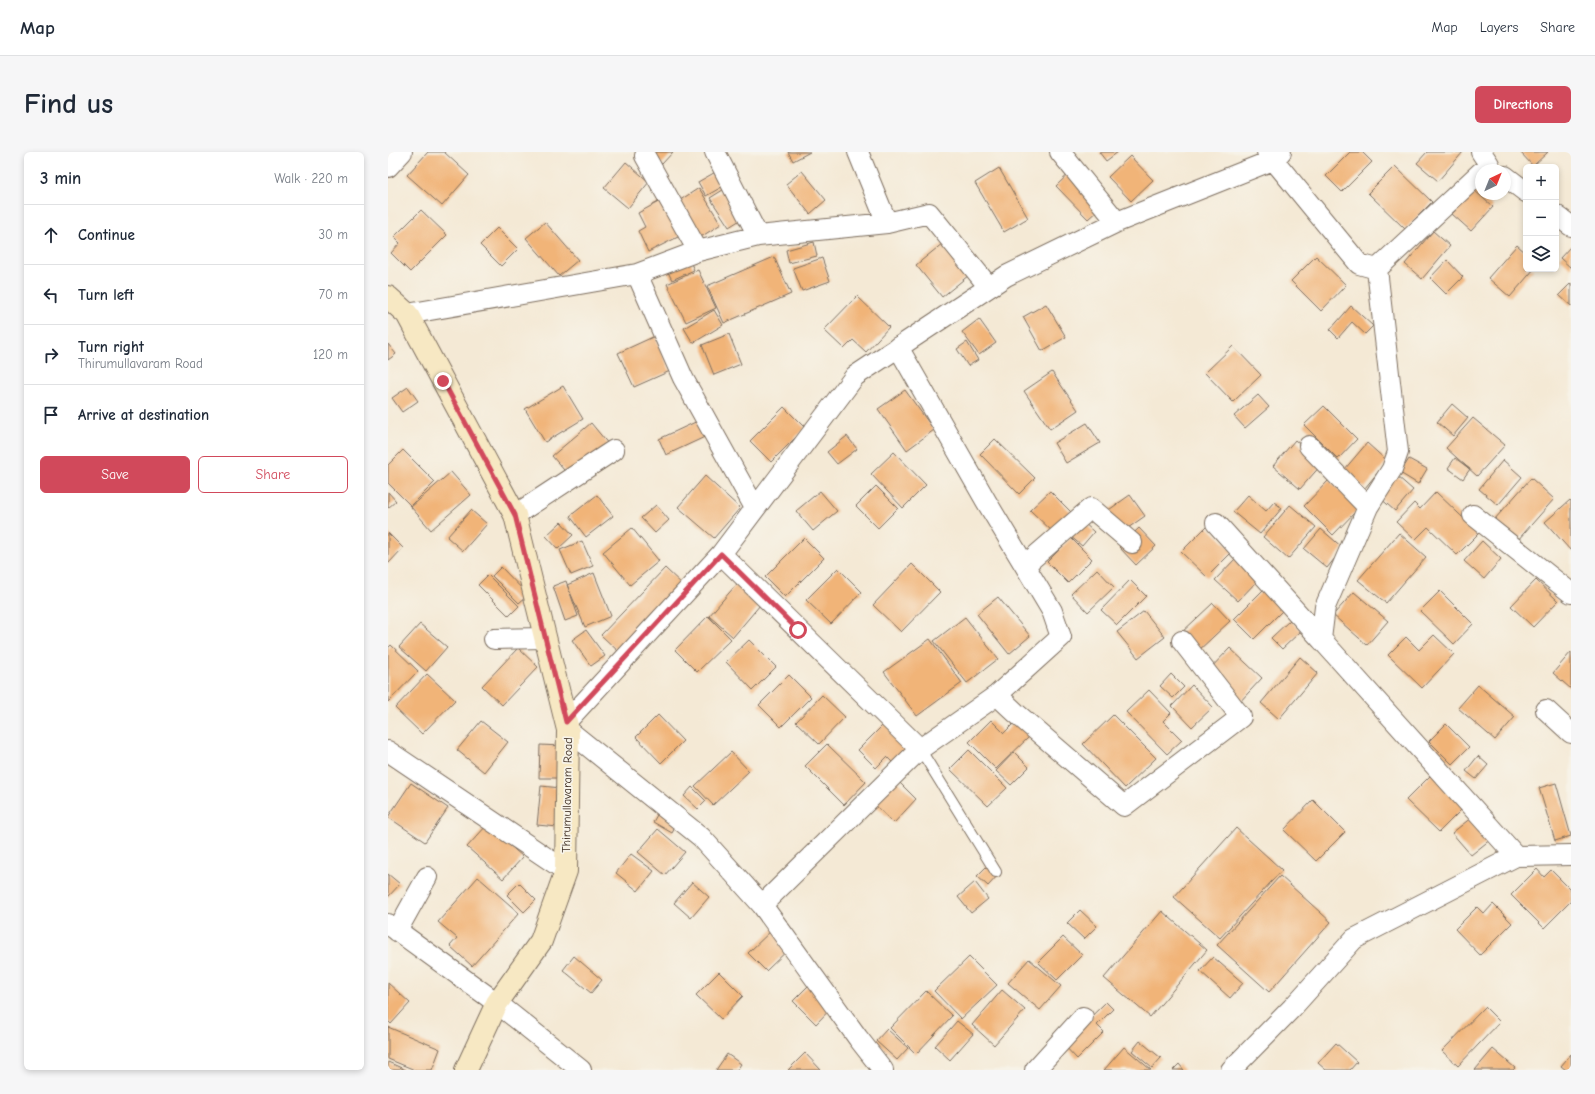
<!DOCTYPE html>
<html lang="en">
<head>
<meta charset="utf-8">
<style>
  :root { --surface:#fff; --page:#f6f6f7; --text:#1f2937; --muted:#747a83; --line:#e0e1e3; --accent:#d1495b }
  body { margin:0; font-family:"Comic Neue",sans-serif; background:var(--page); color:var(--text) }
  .controls { position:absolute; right:12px; top:12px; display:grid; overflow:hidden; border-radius:6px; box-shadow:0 2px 6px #0003 }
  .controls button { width:36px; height:36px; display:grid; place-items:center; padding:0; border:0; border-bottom:1px solid var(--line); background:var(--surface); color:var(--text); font:20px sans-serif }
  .compass { position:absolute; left:1087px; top:12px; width:36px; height:36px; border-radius:50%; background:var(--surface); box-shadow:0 2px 6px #0003; rotate:43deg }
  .stop { position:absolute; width:12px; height:12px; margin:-9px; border:3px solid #d1495b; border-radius:50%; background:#fff }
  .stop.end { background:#d1495b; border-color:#fff; box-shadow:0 1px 4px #0008 }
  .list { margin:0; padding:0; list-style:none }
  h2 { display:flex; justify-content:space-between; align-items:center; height:52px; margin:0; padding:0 16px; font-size:17px }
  h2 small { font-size:13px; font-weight:400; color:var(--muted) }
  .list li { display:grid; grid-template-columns:26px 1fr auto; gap:12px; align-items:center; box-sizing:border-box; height:60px; padding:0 16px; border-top:1px solid var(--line) }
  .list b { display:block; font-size:15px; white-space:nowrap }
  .list p { margin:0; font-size:13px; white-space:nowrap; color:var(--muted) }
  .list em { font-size:13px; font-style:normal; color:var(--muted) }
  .actions { display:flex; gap:8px; padding:12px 16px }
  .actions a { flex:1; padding:9px 0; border:1px solid var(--accent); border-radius:6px; text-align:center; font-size:14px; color:var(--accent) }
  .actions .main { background:var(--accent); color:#fff }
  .icon { flex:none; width:22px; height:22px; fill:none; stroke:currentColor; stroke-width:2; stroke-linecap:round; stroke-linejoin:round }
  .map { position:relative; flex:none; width:1183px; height:918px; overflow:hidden; border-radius:6px }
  header { display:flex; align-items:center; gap:24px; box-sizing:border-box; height:56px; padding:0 20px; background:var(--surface); border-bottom:1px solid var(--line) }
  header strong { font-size:19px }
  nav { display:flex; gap:22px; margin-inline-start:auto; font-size:14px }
  .intro { display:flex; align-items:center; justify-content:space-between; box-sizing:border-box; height:96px; padding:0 24px }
  h1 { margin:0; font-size:28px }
  .button { padding:10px 18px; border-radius:6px; background:var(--accent); color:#fff; font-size:14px; font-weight:700 }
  main { display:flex; gap:24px; padding:0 24px }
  aside { flex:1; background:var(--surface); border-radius:6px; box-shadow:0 2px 6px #0003 }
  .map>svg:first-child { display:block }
  .building { fill:#f1b478 }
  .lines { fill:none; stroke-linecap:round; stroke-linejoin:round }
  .lane-casing { stroke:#7c6d5e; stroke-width:12 }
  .street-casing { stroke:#7c6d5e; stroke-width:22 }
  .secondary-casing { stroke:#7c6d5e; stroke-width:24 }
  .lane { stroke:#fff; stroke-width:10 }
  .street { stroke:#fff; stroke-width:20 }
  .secondary { stroke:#f7e8c3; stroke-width:22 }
  .route { stroke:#d1495b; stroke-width:5 }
  .labels { text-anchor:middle; stroke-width:3.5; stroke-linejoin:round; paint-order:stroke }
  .street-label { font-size:12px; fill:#3b2a1e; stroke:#f7f3e8 }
</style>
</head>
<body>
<header>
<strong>Map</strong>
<nav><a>Map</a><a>Layers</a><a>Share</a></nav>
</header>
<div class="intro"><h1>Find us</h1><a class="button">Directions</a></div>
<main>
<aside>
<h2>3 min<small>Walk · 220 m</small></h2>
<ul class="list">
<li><svg class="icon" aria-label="ahead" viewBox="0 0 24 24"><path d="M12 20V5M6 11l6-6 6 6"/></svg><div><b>Continue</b></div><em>30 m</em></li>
<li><svg class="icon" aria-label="left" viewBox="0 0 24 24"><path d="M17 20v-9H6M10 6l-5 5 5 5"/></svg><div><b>Turn left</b></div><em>70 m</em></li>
<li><svg class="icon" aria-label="right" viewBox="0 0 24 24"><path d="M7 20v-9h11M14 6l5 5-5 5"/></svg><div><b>Turn right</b><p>Thirumullavaram Road</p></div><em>120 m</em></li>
<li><svg class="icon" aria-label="arrive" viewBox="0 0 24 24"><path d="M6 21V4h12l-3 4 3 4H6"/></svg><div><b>Arrive at destination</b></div></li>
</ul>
<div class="actions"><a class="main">Save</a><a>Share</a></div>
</aside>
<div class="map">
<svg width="1183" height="918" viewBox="0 0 1183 918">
  <rect width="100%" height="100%" fill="#f7f3e8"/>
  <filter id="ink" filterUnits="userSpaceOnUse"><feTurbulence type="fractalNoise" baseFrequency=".025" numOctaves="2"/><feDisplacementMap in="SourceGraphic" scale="8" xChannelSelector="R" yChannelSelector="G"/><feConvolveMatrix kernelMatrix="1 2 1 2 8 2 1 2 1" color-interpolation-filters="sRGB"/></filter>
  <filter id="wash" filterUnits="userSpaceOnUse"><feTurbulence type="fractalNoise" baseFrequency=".012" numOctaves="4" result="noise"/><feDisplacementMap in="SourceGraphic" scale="16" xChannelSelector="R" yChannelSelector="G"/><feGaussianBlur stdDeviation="0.9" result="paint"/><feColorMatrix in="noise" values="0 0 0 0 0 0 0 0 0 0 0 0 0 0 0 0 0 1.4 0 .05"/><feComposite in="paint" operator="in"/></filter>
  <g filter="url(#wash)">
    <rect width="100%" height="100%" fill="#f4e9d5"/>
    <g id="blocks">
      <path class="building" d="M40,0H56L81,23L54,54L19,23Z
        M261,0H285L274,12Z
        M400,0H422L405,9Z
        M711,0H730L718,9Z
        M962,0H974L984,10L954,40L938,24Z
        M1039,0H1075L1050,29L1029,11Z
        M1132,0H1160L1145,14Z
        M742,4L765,28L743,49L720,25Z
        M238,10L261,30L240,56L216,36Z
        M689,14L721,48L700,67L668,34Z
        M1007,14L1044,50L1017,77L980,41Z
        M611,16L640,66L616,80L587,31Z
        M331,18L339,32L318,44L310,30Z
        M414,19L438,48L422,62L398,32Z
        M311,36L333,72L308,88L286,52Z
        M338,36L357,65L341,75L322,46Z
        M1086,38L1105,55L1083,79L1064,62Z
        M276,47L294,83L260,100L250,79L257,75L250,61Z
        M33,58L59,83L22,120L3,101L12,91L6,85Z
        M157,70L190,108L171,124L138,86Z
        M109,76L130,97L113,114L92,93Z
        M1045,79L1062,94L1034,127L1017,112Z
        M560,87L586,119L554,145L528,113Z
        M426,90L429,104L401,111L398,98Z
        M1129,93L1138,101V117H1146L1122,145L1100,126Z
        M1183,94V116L1172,106Z
        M928,104L958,133L933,159L903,129Z
        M300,105L306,118L284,128L278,116Z
        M386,105L403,142L336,171L319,134Z
        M434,106L442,129L414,139L405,116Z
        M1059,108L1075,125L1058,142L1042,126Z
        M310,118L328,156L298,170L279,132Z
        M1183,131V154L1171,143Z
        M469,144L501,175L478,200L465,188L456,197L436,178Z
        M658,152L678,185L654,199L635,165Z
        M963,154L985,174L977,182L964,170L950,186L942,178Z
        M326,158L335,173L305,191L296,176Z
        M591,167L608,191L591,203L574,180Z
        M341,182L353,212L326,223L314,193Z
        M267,184L282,219L246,235L230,201Z
        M579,190L590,208L580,214L569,197Z
        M0,192L8,202L0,208Z
        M845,194L873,223L845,250L817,221Z
        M664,220L690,258L662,277L636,239Z
        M175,234L195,267L157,290L137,257Z
        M20,235L30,249L14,260L4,246Z
        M517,238L546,278L519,298L490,257Z
        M870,243L881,255L857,276L846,264Z
        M1064,252L1080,266L1065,284L1049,270Z
        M936,254L969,287L950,307L916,273Z
        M396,255L417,276L383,310L362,289Z
        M1085,266L1117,293L1089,324L1058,296Z
        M314,267L321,283L278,303L271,287Z
        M203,271L226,299L188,332L164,304Z
        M699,271L712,291L678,311L666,291Z
        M459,284L469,297L449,312L439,300Z
        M607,287L647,326L631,342L592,302Z
        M907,288L934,312L912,337L885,314Z
        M979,291L999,309L977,336L956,318Z
        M15,298L47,330L23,354L0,331V313Z
        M506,300L538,333L515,356L483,322Z
        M1067,306L1082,317L1075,327L1060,316Z
        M1021,307L1039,317L1030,332L1012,321Z
        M1115,308L1134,325L1110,353L1091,337Z
        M63,320L83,343L43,378L23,355Z
        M317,324L352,356L326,386L290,355Z
        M1009,324L1025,338L1007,359L991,345Z
        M1143,326L1166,347L1129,389L1106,368Z
        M941,328L970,357L945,383L916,354Z
        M488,334L510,356L490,376L468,354Z
        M432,339L449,359L425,379L408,359Z
        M662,339L686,363L667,382L642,358Z
        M0,340L8,349L0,356Z
        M1048,340L1091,381L1069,403L1040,375L1027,388L1008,370L1026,351L1032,357Z
        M209,343L225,364L198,385L182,364Z
        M742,343L757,364L730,383L715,362Z
        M860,343L878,359L886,350L894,356L872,382L845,360Z
        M1182,348L1183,349V399L1157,370Z
        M268,353L281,368L267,381L253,366Z
        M902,353L928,375L900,407L875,385Z
        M83,358L99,372L75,399L59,385Z
        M694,369L706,380L694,394L682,384Z
        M173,370L185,383L170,397L158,384Z
        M819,374L845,399L819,425L793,400Z
        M244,376L271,409L242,433L215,400Z
        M751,376L768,394L748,413L731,395Z
        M933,377L955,396L939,416L916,397Z
        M0,381L15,396L0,412Z
        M1011,381L1038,405L998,451L970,428Z
        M416,386L436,406L397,445L377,425Z
        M683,386L704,407L680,431L659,410Z
        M194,389L205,414L183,423L172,398Z
        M1094,389L1113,407L1096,427L1076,409Z
        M848,406L870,428L850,449L827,428Z
        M524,412L552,440L513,480L485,453Z
        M113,415L140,443L131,451L104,424Z
        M277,416L297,435L233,502L213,483Z
        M450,416L474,440L443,472L418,448Z
        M709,417L726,435L700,460L683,442Z
        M206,421L223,464L197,475L179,433Z
        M100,423L131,454L121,464L90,433Z
        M354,426L378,446L345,485L321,464Z
        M742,428L758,444L729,473L713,458Z
        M1148,428L1170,449L1145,475L1123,454Z
        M178,429L190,464L177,469L165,434Z
        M877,436L897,456L866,487L846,467Z
        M1052,439L1085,472L1066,492L1032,459Z
        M966,440L1000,469L979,493L945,463Z
        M610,445L642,484L621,502L589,462Z
        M825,451L842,469L809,500L792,482Z
        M756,459L777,485L750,506L729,480Z
        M320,464L343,487L309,520L287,498Z
        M577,465L610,507L579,531L546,489Z
        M902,468L913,479L894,497L883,486Z
        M32,472L59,495L38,519L11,495Z
        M198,478L217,504L203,514L184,488Z
        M1046,483L1066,502L1034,536L1000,503L1018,485L1031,498Z
        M542,487L574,531L529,564L496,520Z
        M361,488L388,515L365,538L338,510Z
        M3,493L30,519L0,550V496Z
        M130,496L150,515L114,553L94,534Z
        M842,496L874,526L849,553L817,522Z
        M1183,500V537L1165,521Z
        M912,505L930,521L891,567L873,551Z
        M39,522L67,548L34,582L7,556Z
        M783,522L796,535L785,546L772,534Z
        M401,523L423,545L393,575L371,553Z
        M804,533L825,555L804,575L784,554Z
        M1090,533L1127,565L1107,588L1070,556Z
        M761,538L783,561L775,569L794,588L779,602L738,560Z
        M434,543L457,565L431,592L408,570Z
        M270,563L295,589L273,611L248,585Z
        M725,563L768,606L737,636L695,592Z
        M603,568L616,581L628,569L642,584L608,617L581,590Z
        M93,569L120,590L96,620L69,598Z
        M498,570L522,595L505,611L499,605L488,616L470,598Z
        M1058,572L1081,595L1064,612L1041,589Z
        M439,592L478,630L456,653L417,614Z
        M152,593L173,594L172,626H151Z
        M581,598L619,636L600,654L562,617Z
        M343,600L361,619L325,653L307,634Z
        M626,600L641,615L623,633L608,619Z
        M1090,604L1100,613L1088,627L1078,619Z
        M1047,619L1079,652L1051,680L1018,648Z
        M508,627L528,647L506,671L485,651Z
        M23,631L60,656L37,690L0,665Z
        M1168,631L1183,684L1167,689L1151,636Z
        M153,634L173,636L170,675L149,673Z
        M304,635L318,649L310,657L296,644Z
        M925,648L957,680L928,709L896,678Z
        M274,654L293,665L284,681L265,670Z
        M1084,665L1103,687L1083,703L1064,681Z
        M99,673L135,705L115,727L79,695Z
        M848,676L894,718L832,786L786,745Z
        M270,677L297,700L277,723L250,700Z
        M243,702L266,719L250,739L228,721Z
        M601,712L611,722L600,734L589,724Z
        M1149,717L1156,725L1163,718L1183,738V749L1156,776L1123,743Z
        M0,722L12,732L0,745Z
        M892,724L943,770L881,840L829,793Z
        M90,725L131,761L84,814L62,794L69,786L50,770Z
        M304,730L321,745L303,766L286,751Z
        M587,730L600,747L583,761L570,745Z
        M131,731L148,748L136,760L119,743Z
        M1105,752L1124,771L1092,803L1067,777L1089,755L1096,762Z
        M692,758L709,774L696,787L679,771Z
        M774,759L819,798L762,865L716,826Z
        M388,774L406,792L378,819L360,801Z
        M675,785L694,803L669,828L650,810Z
        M186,804L214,828L203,841L175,818Z
        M581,805L609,833L573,867L546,839Z
        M825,805L855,831L842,846L812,819Z
        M641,807L673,834L652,858L620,831Z
        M331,820L355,844L333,867L308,843Z
        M429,825L451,848L428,872L405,849Z
        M0,831L22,851L3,872L0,869Z
        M614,838L637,858L606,893L584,873Z
        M538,839L564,864L528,902L502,876Z
        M718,850L725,857L709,873L716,880L689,907L675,892Z
        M1097,855L1112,870L1070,914L1054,899Z
        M569,869L585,882L562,908L547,894Z
        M0,875L52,897L44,918H27L0,907Z
        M499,877L520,896L509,908L488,889Z
        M752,889L773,906L764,916L744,899Z
        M948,891L969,910L962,918H938L930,911Z
        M736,895L763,918H716Z
        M1105,897L1127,916L1125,918H1087Z
        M417,901L433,918H400Z
        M339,902L353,912L349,918H328Z
        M1183,902V918H1178L1173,914Z
        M0,910L18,918H0Z
        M791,912L796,918H785Z"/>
    </g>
  </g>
  <g filter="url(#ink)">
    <use href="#blocks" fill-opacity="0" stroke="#7c6d5e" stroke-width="1"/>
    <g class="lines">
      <defs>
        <path id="lane" d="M532,597L608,720"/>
        <path id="street" d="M327,0L370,84
          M470,0L499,71
          M672,0L729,70
          M879,0L971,112L989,117L1093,20
          M1093,0L1101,12
          M257,4L310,99
          M0,15L14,0
          M1117,24L1138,40
          M1168,63L1183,74
          M989,117L1010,300L1004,317L980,355L937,455L933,487L1128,704
          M249,122L295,226L367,356
          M19,162L249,122L310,99L370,84L499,71L541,61L601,135
          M510,195L598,349L664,459L673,485L609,543L532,597
          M921,294L980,355
          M127,363L226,298
          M1085,363L1183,441
          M828,371L933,487
          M333,402L532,597L374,753
          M637,413L703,356L744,391
          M106,487L157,486
          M609,543L628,561L736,654L853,565L794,489
          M1158,558L1183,581
          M178,570L333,402L467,224L618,124L729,70L885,8L893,0
          M180,578L313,685L374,753L470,886L495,918
          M0,599L178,719
          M0,772L109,851L193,918
          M9,779L39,725
          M647,918L695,865
          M843,918L904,856L966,787L1128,704L1183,703"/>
        <path id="secondary" d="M0,145L19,162L127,363L180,578L178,719L153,789L109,851L78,918"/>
      </defs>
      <use href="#lane" class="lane-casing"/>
      <use href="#street" class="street-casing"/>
      <use href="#secondary" class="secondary-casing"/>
      <use href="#lane" class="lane"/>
      <use href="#street" class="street"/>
      <use href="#secondary" class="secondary"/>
    </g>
  </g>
  <g class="lines" filter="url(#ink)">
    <path class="route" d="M55,229L127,363L178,570L333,402L410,478"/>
  </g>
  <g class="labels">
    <g class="street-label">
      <text transform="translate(179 643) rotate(-89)" y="4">Thirumullavaram Road</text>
    </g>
  </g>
</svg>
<div class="controls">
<button>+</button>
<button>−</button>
<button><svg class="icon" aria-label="layers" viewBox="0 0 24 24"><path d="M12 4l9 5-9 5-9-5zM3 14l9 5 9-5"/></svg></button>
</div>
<svg class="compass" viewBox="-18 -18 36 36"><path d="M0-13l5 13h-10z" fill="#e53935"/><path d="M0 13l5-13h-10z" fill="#747a83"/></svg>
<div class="stop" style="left:410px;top:478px"></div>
<div class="stop end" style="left:55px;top:229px"></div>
</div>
</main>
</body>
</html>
